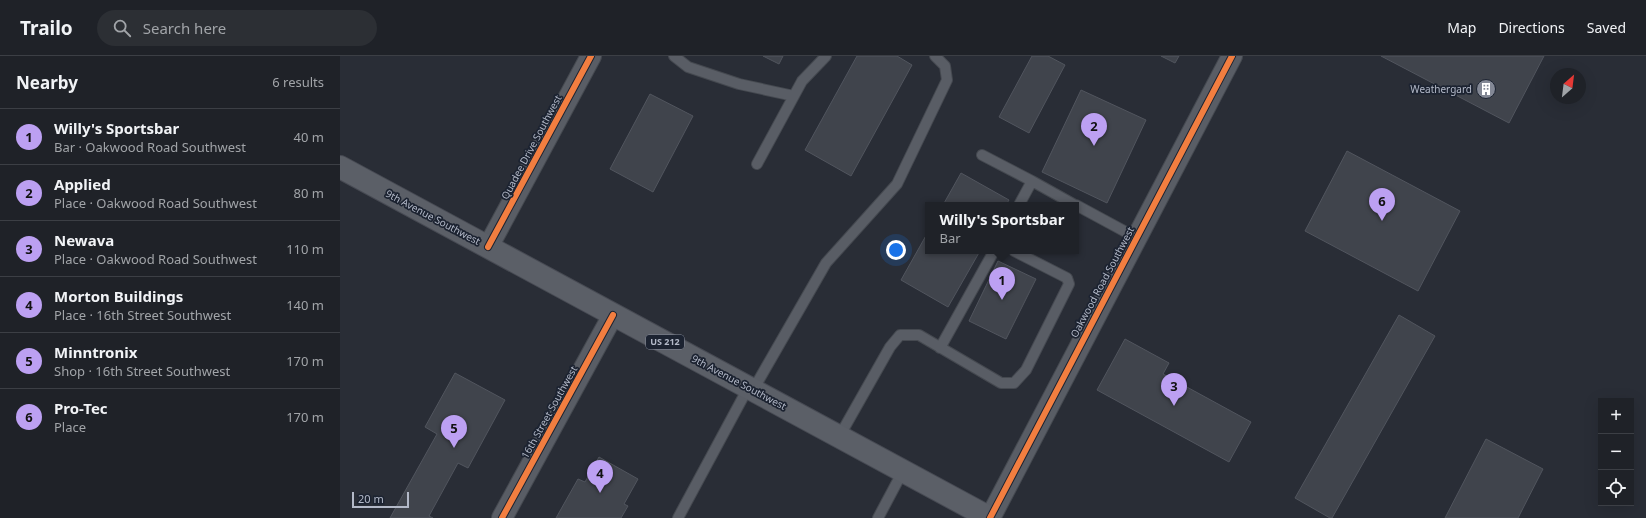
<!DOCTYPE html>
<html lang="en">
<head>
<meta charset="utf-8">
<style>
  :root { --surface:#1f2228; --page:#2c2f34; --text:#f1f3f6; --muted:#a1a4a8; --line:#3c3f45; --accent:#bca0f2 }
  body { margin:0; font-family:"Noto Sans",sans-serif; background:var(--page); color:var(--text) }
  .controls { position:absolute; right:12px; bottom:12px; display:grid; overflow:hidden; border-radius:0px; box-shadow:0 4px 16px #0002 }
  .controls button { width:36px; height:36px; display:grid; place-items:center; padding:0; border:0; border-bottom:1px solid var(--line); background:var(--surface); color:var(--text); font:20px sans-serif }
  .compass { position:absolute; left:1210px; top:12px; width:36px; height:36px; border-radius:50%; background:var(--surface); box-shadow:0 4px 16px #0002; rotate:28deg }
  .scale { position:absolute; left:12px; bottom:10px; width:57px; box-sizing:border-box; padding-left:4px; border:2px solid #b3b9c8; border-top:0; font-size:11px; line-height:14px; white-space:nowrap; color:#b3b9c8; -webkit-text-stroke:3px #1c2331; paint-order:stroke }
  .you { position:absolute; left:556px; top:194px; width:14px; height:14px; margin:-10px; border:3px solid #fff; border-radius:50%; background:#1a73e8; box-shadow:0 0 0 6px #1a73e833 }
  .badge { display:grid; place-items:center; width:26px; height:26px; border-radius:50%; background:var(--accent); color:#111; font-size:13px; font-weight:700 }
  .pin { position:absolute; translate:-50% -33px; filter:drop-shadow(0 1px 2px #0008) }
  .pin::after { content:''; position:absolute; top:21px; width:14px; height:12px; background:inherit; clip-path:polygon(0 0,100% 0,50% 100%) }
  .popup { position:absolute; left:585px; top:146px; width:154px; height:52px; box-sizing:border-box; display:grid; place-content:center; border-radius:0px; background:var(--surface); filter:drop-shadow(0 1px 3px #0005); font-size:13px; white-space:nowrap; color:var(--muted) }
  .popup b { font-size:15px; color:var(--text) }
  .popup::after { content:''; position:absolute; left:50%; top:100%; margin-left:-8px; border:8px solid transparent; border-top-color:var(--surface) }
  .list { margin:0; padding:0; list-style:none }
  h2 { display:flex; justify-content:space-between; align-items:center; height:52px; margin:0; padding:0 16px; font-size:17px }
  h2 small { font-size:13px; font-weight:400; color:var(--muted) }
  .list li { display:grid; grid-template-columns:26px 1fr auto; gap:12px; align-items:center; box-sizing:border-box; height:56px; padding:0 16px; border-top:1px solid var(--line) }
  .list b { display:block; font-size:15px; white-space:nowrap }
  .list p { margin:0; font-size:13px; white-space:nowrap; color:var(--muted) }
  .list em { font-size:13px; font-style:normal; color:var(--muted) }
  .icon { flex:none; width:22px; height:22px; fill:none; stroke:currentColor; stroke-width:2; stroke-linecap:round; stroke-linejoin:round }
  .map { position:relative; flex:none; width:1306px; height:462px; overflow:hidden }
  header { display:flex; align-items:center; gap:24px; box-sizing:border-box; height:56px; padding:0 20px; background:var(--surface); border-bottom:1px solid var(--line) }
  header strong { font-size:19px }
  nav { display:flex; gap:22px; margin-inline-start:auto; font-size:14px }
  .search { width:280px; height:36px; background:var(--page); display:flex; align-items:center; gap:10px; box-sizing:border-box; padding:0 14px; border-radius:22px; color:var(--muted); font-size:15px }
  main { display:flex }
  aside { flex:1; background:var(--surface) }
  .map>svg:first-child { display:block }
  .building { fill:#40444c; stroke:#51555e }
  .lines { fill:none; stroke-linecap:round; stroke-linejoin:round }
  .lane-casing { stroke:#454950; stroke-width:12 }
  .street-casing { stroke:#454950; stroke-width:22 }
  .primary-casing { stroke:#474a53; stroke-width:24 }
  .lane { stroke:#595d65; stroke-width:10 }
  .street { stroke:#595d65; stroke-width:20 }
  .primary { stroke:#5b5f67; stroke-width:22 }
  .cycleway-casing { stroke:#1c2331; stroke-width:8 }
  .cycleway { stroke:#f27e40; stroke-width:6 }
  .labels { text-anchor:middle; stroke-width:3.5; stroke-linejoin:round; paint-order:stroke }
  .shield { fill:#1c2331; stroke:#868c9b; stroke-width:1 }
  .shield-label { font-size:9px; font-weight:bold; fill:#b3b9c8 }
  .poi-label { font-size:10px; fill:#b3b9c8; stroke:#1c2331; text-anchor:end }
  .street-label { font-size:10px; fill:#b3b9c8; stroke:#1c2331 }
</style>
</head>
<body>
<header>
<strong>Trailo</strong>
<div class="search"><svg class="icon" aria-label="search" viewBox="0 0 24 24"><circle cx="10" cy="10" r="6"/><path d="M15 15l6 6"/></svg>Search here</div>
<nav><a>Map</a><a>Directions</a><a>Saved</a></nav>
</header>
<main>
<aside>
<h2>Nearby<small>6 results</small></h2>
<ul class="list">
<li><span class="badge">1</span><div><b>Willy's Sportsbar</b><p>Bar · Oakwood Road Southwest</p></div><em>40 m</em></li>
<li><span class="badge">2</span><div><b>Applied</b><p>Place · Oakwood Road Southwest</p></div><em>80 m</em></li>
<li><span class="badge">3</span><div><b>Newava</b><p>Place · Oakwood Road Southwest</p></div><em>110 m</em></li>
<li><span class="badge">4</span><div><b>Morton Buildings</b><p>Place · 16th Street Southwest</p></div><em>140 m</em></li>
<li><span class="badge">5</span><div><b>Minntronix</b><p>Shop · 16th Street Southwest</p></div><em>170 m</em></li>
<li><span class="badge">6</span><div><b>Pro-Tec</b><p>Place</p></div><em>170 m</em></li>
</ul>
</aside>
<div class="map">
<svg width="1306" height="462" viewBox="0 0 1306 462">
  <rect width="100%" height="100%" fill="#292d36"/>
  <path class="building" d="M423,0H443L439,8Z
    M517,0H557L572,9L511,120L465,94Z
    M692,0H708L725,9L689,77L659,61Z
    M821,0H839L835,7Z
    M1041,0H1204L1169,67Z
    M741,34L806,64L767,147L702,116Z
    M310,38L353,60L313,136L270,113Z
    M1007,95L1120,155L1078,235L965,175Z
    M621,117L669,144L666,149H603Z
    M588,176V195H640L608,251L561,224Z
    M658,205L696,223L666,283L629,265Z
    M1059,259L1095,280L992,462H990L955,442Z
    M785,283L829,307L823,318L911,366L889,406L757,334Z
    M115,317L165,344L128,412L118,407L89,460L93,462H50L97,378L85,371Z
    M1146,383L1203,413L1178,462H1105Z
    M259,401L298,423L284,448L288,450L281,462H216L238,423L245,426Z"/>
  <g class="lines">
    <defs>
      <path id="lane" d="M334,0L348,11L399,28L454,40
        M642,99L692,125
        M417,108L462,25L486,0
        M679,149L692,125L735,149
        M736,149L797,182
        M600,292L654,195
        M413,334L486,207L557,128L607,24L605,10L595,0
        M499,381L550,291L560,279H579L661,327H674L686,314L729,228L727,222L674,195
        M338,462L408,332
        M538,462L563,415"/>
      <path id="street" d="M148,191L251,0
        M162,462L273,259
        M650,462L892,0"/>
      <path id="primary" d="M0,111L650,462"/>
    </defs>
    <use href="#lane" class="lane-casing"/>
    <use href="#street" class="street-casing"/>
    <use href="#primary" class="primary-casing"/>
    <use href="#lane" class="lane"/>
    <use href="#street" class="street"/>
    <use href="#primary" class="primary"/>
    <defs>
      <path id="cycleway" d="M148,191L251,0
        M162,462L273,259
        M650,462L892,0"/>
    </defs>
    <use href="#cycleway" class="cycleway-casing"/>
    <use href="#cycleway" class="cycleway"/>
  </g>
  <defs>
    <symbol id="building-disc" viewBox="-11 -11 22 22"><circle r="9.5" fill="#838895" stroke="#1c2331"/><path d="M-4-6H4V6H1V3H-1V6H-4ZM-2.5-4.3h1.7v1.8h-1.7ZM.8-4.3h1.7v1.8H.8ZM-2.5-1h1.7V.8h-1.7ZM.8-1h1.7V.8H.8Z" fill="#fff"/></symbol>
  </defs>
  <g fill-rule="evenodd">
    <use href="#building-disc" x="1135" y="22" width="22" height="22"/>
  </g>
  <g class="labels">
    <rect class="shield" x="306" y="279" width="38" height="14" rx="3"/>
    <g class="shield-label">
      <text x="325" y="289">US 212</text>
    </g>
    <g class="poi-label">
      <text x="1132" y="37">Weathergard</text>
    </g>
    <g class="street-label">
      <text transform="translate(191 91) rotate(-62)" y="4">Quadee Drive Southwest</text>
      <text transform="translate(93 161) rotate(28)" y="4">9th Avenue Southwest</text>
      <text transform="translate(762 226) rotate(-62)" y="4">Oakwood Road Southwest</text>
      <text transform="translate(399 326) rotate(28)" y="4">9th Avenue Southwest</text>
      <text transform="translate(209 356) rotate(-61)" y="4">16th Street Southwest</text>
    </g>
  </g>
</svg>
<div class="controls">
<button>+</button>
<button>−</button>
<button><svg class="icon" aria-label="locate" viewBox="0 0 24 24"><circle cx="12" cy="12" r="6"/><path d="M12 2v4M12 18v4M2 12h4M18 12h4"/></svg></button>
</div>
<svg class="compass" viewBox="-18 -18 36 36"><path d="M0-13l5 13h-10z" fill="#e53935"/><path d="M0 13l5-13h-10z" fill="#a1a4a8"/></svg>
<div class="scale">20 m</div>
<div class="you"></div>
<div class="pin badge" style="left:662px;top:244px">1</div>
<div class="popup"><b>Willy's Sportsbar</b>Bar</div>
<div class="pin badge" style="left:754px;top:90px">2</div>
<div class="pin badge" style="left:834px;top:350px">3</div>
<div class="pin badge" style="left:260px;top:437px">4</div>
<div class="pin badge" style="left:114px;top:392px">5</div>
<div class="pin badge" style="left:1042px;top:165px">6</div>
</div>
</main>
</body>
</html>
